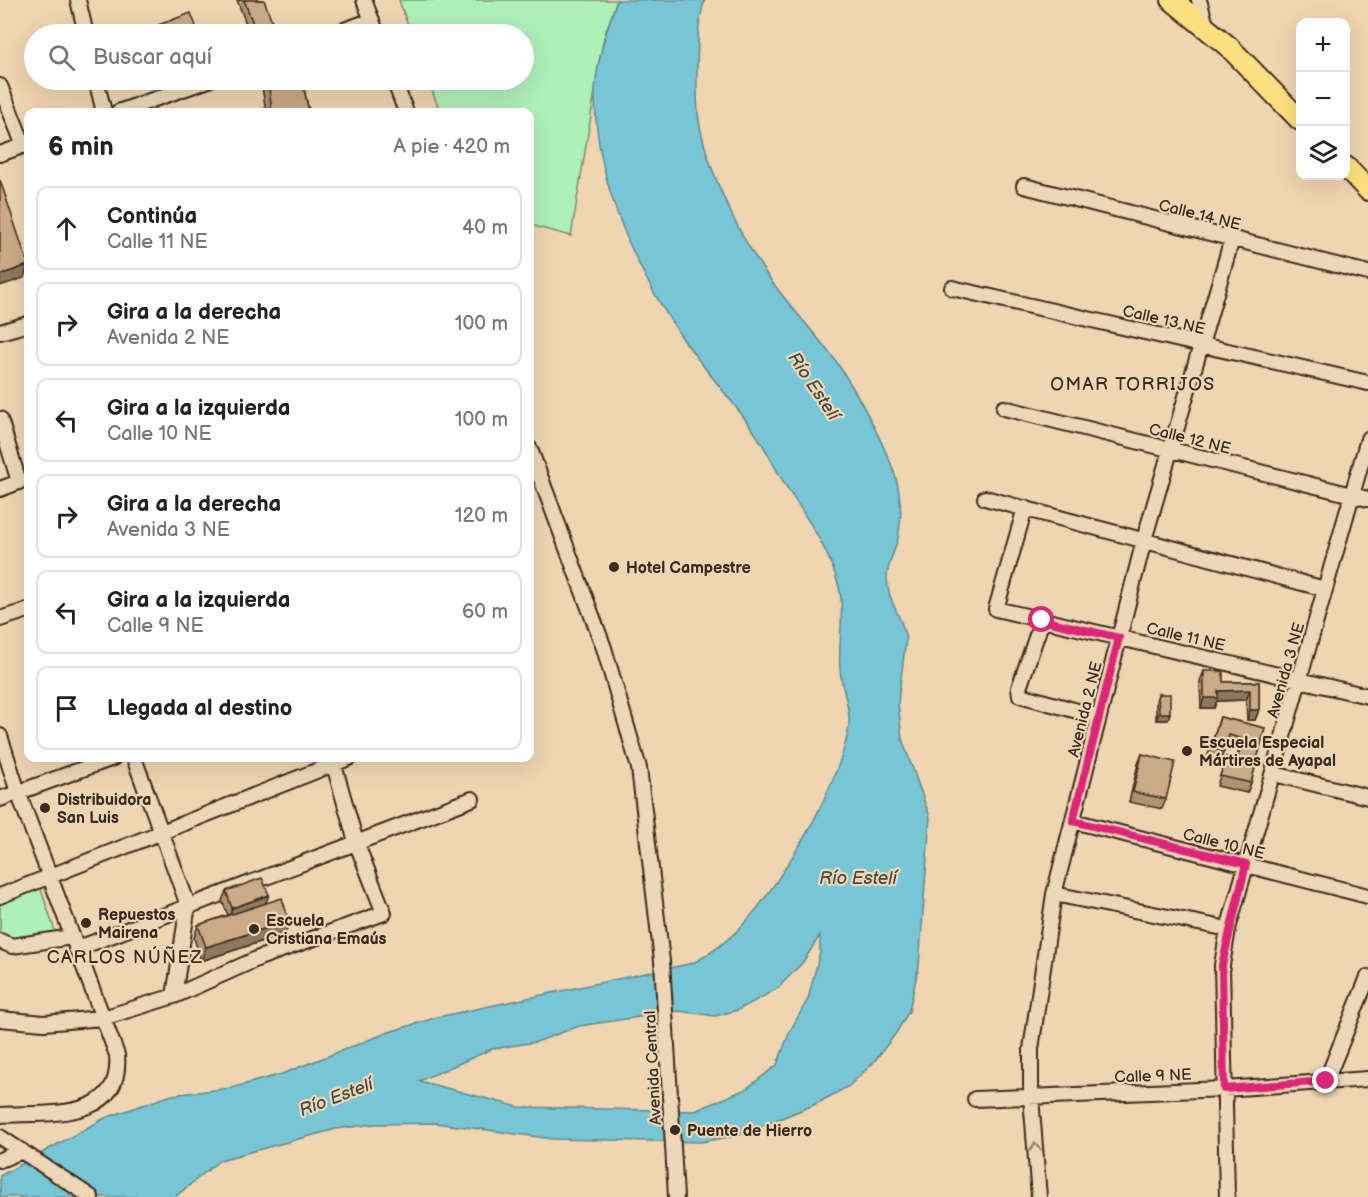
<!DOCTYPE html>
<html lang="es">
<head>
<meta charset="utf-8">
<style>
  :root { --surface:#fff; --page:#f6f6f6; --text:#222; --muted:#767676; --line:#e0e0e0 }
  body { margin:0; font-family:"Balsamiq Sans",sans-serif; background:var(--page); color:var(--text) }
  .controls { position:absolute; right:18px; top:18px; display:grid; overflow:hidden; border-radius:12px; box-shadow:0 6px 24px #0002 }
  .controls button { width:54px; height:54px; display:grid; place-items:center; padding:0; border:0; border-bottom:2px solid var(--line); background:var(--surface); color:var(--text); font:30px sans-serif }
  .stop { position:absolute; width:18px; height:18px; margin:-14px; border:4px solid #db2777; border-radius:50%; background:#fff }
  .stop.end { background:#db2777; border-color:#fff; box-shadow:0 2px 6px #0008 }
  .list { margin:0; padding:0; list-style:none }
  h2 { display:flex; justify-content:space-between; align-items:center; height:78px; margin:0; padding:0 24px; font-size:26px }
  h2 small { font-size:20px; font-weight:400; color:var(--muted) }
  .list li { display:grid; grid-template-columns:39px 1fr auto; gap:18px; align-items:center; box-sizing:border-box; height:84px; margin:0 12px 12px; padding:0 12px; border:2px solid var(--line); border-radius:12px }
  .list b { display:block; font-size:22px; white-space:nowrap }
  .list p { margin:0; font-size:20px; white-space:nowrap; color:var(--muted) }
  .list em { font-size:20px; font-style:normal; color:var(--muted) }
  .icon { flex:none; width:33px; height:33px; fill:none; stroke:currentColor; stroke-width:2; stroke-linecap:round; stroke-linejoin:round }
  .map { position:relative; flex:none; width:1368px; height:1197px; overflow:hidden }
  .search { position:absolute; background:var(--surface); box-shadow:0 6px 24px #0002; left:24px; top:24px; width:510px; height:66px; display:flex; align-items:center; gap:15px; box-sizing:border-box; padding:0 21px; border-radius:33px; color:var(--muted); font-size:22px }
  .panel { position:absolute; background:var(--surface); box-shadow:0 6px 24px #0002; left:24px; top:108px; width:510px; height:654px; border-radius:12px }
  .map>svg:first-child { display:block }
  .green { fill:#aff0b9; stroke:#758d6c; stroke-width:1.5 }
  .water { fill:#78c6d5; stroke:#60888c; stroke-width:1.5; fill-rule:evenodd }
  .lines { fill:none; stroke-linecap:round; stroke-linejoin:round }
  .minor-casing { stroke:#3b2a1e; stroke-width:18 }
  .highway-casing { stroke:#3b2a1e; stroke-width:24 }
  .minor { stroke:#edd7b6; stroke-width:14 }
  .highway { stroke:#fce080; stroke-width:20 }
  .wall { fill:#af9374; stroke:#3b2a1e; stroke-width:1.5 }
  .shaded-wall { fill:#8e785e; stroke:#3b2a1e; stroke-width:1.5 }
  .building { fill:#cbab87; stroke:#3b2a1e; stroke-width:1.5 }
  .oneway { stroke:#94806a }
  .route { stroke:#db2777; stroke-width:8 }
  .poi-dot { fill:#3b2a1e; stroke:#edd7b6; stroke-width:2 }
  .labels { text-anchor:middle; stroke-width:4.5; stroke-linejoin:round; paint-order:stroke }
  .street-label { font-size:16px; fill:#3b2a1e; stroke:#edd7b6 }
  .poi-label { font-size:16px; font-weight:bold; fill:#3b2a1e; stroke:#edd7b6; text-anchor:start }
  .neighbourhood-label { font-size:18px; letter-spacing:1.5px; fill:#3b2a1e; stroke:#edd7b6 }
  .water-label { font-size:18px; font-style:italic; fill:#474943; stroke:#edd7b6 }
</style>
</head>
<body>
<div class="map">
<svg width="1368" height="1197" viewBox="0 0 1368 1197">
  <rect width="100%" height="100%" fill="#efd5b1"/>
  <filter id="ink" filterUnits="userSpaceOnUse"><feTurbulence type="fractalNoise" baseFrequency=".0167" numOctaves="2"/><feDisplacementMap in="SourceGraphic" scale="12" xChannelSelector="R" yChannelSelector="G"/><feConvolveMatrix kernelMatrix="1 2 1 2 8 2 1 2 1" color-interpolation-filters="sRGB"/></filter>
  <g filter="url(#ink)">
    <path class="green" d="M399,0H617L604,37L571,236L530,225V112H440L428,80H524V34H411Z
      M39,884L57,937L19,941L0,936V900Z"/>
    <path class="water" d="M617,0H705C697,21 698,45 697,67C697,86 696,108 700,126C710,177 742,241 772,282C792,309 815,333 835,360C857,392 876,429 891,464C901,488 904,519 896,545C892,557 887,566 887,579C887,601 903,617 906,639L898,702L902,739L930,817L919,965L909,1011L896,1033L873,1063L849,1086L816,1104L740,1135L701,1142L553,1139L436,1123L374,1124L336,1129L220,1160L175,1197H0V1176L105,1118L172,1095L231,1088L282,1074L389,1032L438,1017L693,963C745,936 770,892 801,843C817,817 851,748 849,717C848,701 841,685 840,669C838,643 845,612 839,587C829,548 807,519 786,486C776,471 769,454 759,439C736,404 707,373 683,339C636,271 597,185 595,101C594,68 606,31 617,0ZM820,935V952L808,999L790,1031L777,1065L746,1089L695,1111L519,1107L419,1081L492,1049L536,1042L579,1026L679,1011L715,1016L738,1010L777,989L803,962Z"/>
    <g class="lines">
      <defs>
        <path id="minor" d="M78,0L86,34
          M364,0L377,34
          M1199,0L1207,29
          M333,34L372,20
          M96,80L104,112
          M394,80L406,112
          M0,86L24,146
          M118,112L209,80
          M0,154L28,144
          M1024,186L1368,273
          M952,288L1368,383
          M0,332L28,324
          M1004,408L1368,499
          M0,419L19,482L0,489
          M530,449L604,648L639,768L662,961L676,1197
          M985,498L1325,589
          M1025,508L996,609L1368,696
          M0,619L28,610
          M1042,620L1019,688L1020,695L1099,717
          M0,736L18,792L117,1055C123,1123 46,1112 0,1115
          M134,758L188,905L174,996
          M1274,774L1368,797
          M0,799L113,758
          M1073,821L1368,896
          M1054,894L1228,929
          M0,896L349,758
          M0,941L12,946L72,937
          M76,949L472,799
          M0,1019L44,1023L103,1018L174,996L259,958L384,913L356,842L332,758
          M1326,1081L1368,977
          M975,1099L1224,1089L1368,1079
          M0,1137L91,1197
          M0,1160L22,1151
          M1039,1197L1031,1097V1049L1054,894L1144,540L1232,239
          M1227,1197L1222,965L1228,929L1368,439"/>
        <path id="highway" d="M1172,0L1229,47L1300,120
          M1346,167L1368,190"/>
      </defs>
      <use href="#minor" class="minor-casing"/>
      <use href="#highway" class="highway-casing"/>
      <use href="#minor" class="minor"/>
      <use href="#highway" class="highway"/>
    </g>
    <path class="wall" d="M237,0H264L273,34H250Z
      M150,28L199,34H148Z
      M261,80H302L309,112H266Z
      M1204,671L1223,682H1259V710L1255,720H1247L1246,700L1217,701L1214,708H1201L1200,681Z
      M1158,694L1168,720H1156V701Z
      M1220,717L1265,728L1251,783L1247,793L1217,786L1226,757L1236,760L1239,749L1226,745L1220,762L1207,758Z
      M1142,754L1166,799L1162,809L1129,802L1138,764Z
      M226,891L266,903L285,934L201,961L194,938L198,925L228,915L222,901Z"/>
    <path class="shaded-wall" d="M275,29L273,34H261Z
      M28,265L24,278L0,286V275Z
      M1250,690L1246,700L1217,701L1214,708H1201L1204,698L1218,691Z
      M1250,710H1259L1255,720H1247Z
      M1159,713H1170L1168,720H1156Z
      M269,895L265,905L229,918L232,908Z
      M289,921L285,934L201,961L206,947Z"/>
    <path class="building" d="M244,0H264L275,29L261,34H257Z
      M191,13L199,34H153L150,28Z
      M268,80H302L309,112H272Z
      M0,180L28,264V265L0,275Z
      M1204,671H1223V682H1259V710H1250V690L1218,691V698H1204Z
      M1158,694H1170V713H1159Z
      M1220,717L1265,728L1251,783L1220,776L1226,757L1237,760L1243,739L1229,735L1224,752L1211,748Z
      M1142,754L1175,762L1166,799L1133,792Z
      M262,878L269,895L232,908L226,891Z
      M282,898L289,921L206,947L198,925Z"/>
    <defs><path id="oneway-chevron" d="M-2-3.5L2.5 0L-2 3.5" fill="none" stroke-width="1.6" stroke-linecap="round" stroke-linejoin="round" transform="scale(1.5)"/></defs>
    <use class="oneway" href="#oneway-chevron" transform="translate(1035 1147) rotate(-95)"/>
  </g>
  <g class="lines" filter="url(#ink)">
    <path class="route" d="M1042,620L1119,638L1073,821L1246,864L1222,965L1224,1089L1326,1081"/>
  </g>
  <g class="poi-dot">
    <circle cx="614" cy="567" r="6"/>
    <circle cx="1187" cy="751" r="6"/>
    <circle cx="45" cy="808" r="6"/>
    <circle cx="86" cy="923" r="6"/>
    <circle cx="254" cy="929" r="6"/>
    <circle cx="675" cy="1130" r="6"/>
  </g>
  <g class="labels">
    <g class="street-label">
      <text transform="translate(1200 214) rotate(14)" y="6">Calle 14 NE</text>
      <text transform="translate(1164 319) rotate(13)" y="6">Calle 13 NE</text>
      <text transform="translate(1190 438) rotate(14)" y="6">Calle 12 NE</text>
      <text transform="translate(1186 636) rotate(13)" y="6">Calle 11 NE</text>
      <text transform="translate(1285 670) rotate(-74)" y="6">Avenida 3 NE</text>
      <text transform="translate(1084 709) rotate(-76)" y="6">Avenida 2 NE</text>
      <text transform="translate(1224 843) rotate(14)" y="6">Calle 10 NE</text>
      <text transform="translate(652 1068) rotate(-93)" y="6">Avenida Central</text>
      <text transform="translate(1153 1075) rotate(-2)" y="6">Calle 9 NE</text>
    </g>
    <g class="poi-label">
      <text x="626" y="573">Hotel Campestre</text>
      <text x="1199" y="748">Escuela Especial<tspan x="1199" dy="18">Mártires de Ayapal</tspan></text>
      <text x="57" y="805">Distribuidora<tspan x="57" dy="18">San Luis</tspan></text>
      <text x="98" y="920">Repuestos<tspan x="98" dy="18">Mairena</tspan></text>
      <text x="266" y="926">Escuela<tspan x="266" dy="18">Cristiana Emaús</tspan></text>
      <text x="687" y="1136">Puente de Hierro</text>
    </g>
    <g class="neighbourhood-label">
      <text x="1133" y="390">OMAR TORRIJOS</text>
      <text x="125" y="963">CARLOS NÚÑEZ</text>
    </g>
    <g class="water-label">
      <text transform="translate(814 386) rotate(56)" y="6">Río Estelí</text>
      <text x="858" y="884">Río Estelí</text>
      <text transform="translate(336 1097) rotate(-21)" y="6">Río Estelí</text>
    </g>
  </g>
</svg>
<div class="controls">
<button>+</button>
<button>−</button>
<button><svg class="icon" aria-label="layers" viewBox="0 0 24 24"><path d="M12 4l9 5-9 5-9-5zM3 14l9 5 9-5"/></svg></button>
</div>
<div class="stop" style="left:1042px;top:620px"></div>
<div class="stop end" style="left:1326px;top:1081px"></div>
<div class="search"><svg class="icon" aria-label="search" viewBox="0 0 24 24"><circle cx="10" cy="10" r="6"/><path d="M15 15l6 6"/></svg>Buscar aquí</div>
<section class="panel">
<h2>6 min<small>A pie · 420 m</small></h2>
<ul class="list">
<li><svg class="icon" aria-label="ahead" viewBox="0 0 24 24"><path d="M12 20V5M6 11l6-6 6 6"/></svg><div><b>Continúa</b><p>Calle 11 NE</p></div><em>40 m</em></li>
<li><svg class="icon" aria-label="right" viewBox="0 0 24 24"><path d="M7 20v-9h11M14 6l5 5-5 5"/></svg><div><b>Gira a la derecha</b><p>Avenida 2 NE</p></div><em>100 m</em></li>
<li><svg class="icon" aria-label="left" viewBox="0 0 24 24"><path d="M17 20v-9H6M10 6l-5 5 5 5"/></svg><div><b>Gira a la izquierda</b><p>Calle 10 NE</p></div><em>100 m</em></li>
<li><svg class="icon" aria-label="right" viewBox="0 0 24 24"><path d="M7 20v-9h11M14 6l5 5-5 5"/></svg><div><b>Gira a la derecha</b><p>Avenida 3 NE</p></div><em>120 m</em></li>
<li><svg class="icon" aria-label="left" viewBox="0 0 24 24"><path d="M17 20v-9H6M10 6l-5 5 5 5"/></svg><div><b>Gira a la izquierda</b><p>Calle 9 NE</p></div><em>60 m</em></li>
<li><svg class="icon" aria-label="arrive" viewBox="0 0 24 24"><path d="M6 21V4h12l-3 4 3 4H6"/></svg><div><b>Llegada al destino</b></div></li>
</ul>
</section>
</div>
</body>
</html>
